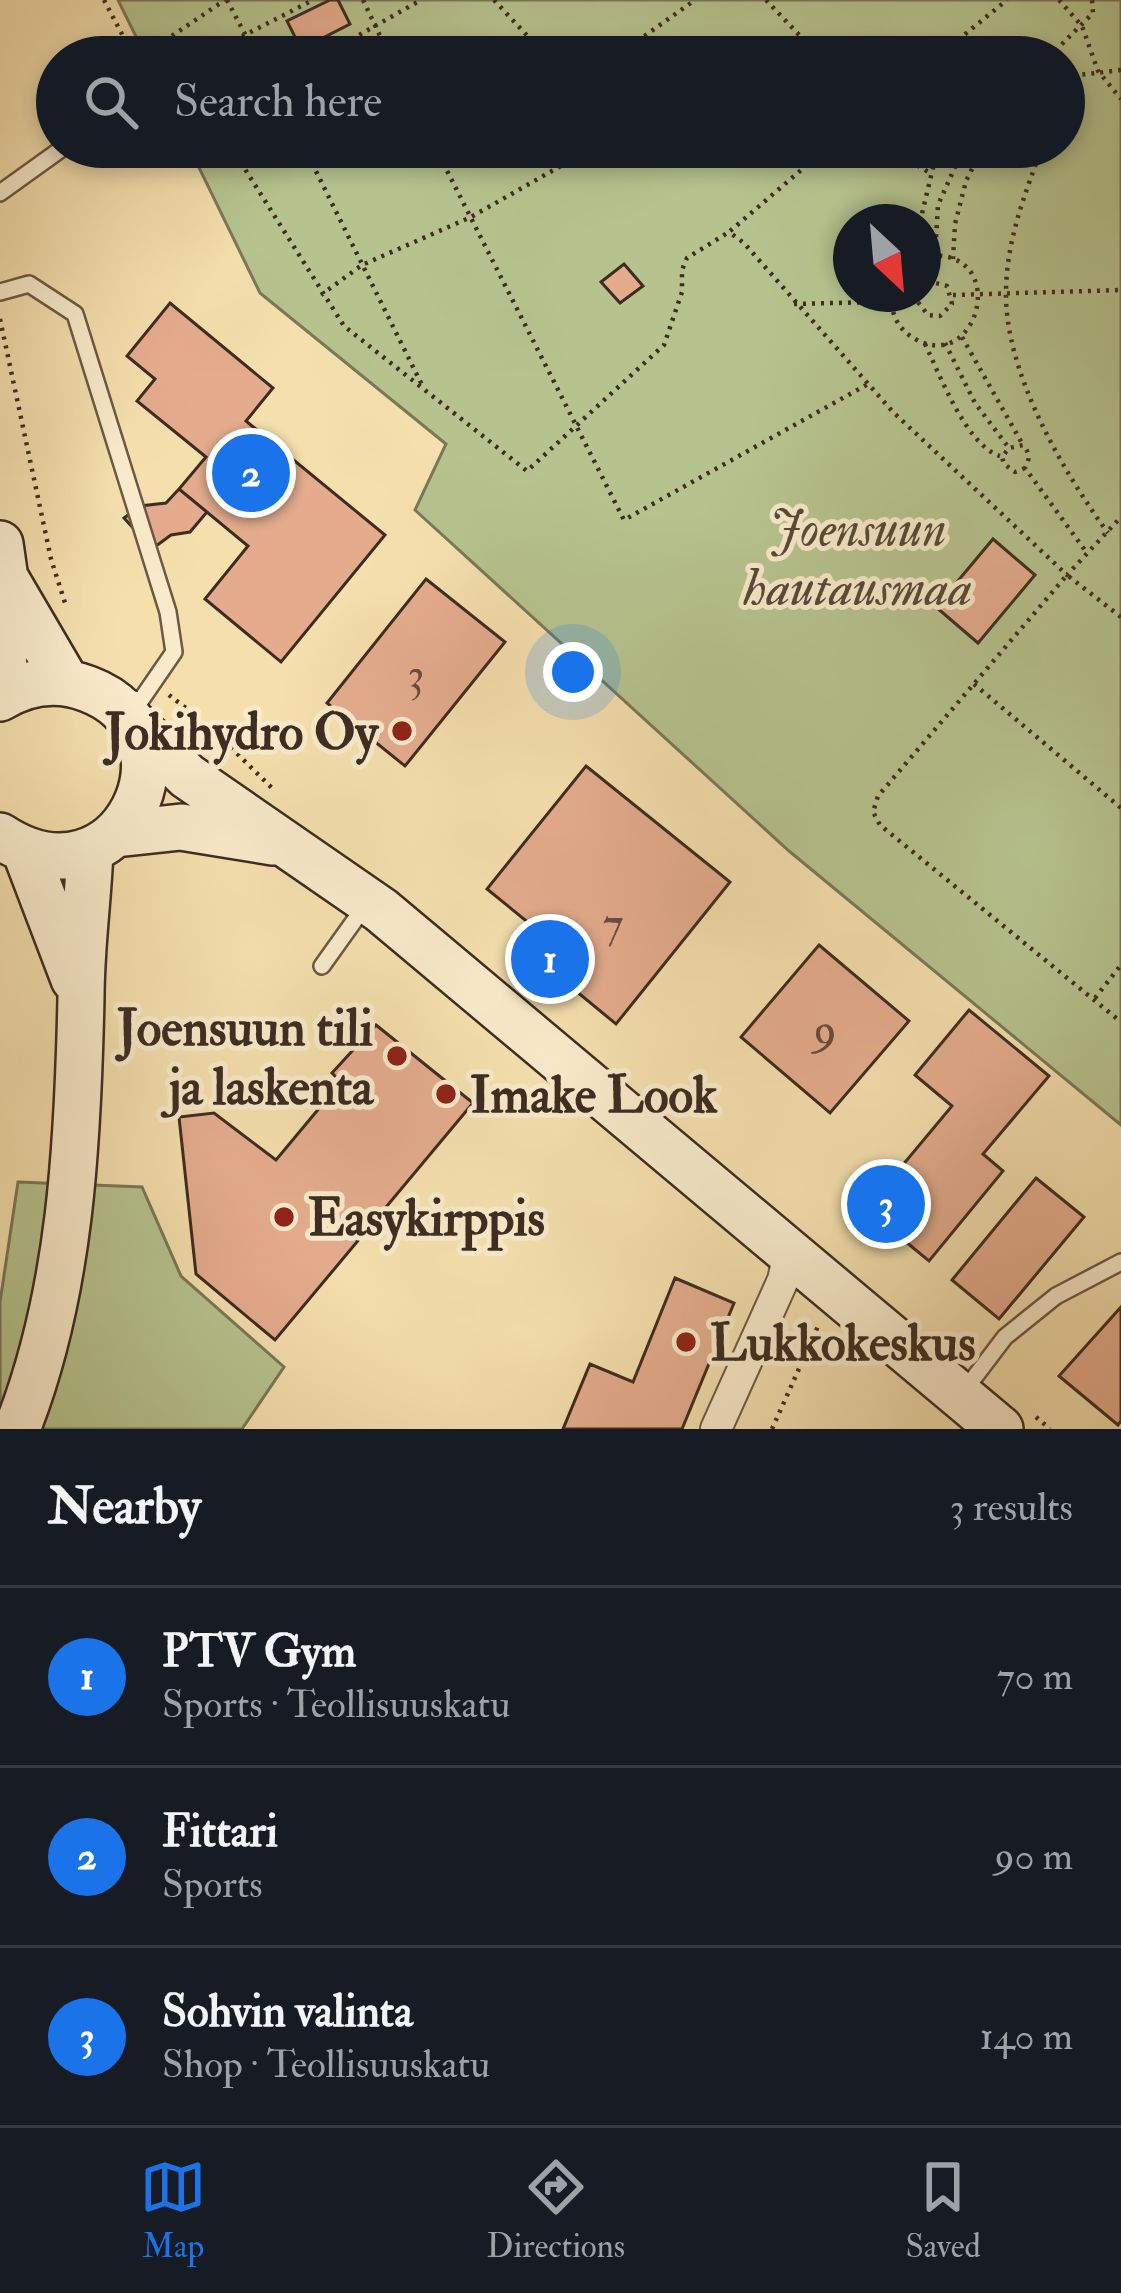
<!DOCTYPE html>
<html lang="en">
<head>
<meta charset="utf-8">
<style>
  :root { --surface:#171b24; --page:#20242c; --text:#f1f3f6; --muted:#9ea1a6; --line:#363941; --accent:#1a73e8 }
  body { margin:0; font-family:"IM FELL Double Pica",serif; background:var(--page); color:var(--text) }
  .compass { position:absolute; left:833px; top:204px; width:108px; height:108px; border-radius:50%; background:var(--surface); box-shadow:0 6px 18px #0003; rotate:154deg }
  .you { position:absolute; left:573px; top:672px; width:42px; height:42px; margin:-30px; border:9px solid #fff; border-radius:50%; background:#1a73e8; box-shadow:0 0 0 18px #1a73e833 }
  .badge { display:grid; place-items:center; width:78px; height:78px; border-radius:50%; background:var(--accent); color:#fff; font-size:39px; font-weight:700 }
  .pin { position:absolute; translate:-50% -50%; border:6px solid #fff; box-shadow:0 3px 12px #0006 }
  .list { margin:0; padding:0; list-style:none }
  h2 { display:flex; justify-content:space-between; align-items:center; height:156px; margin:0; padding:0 48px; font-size:51px }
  h2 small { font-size:39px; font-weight:400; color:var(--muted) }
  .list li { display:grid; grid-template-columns:78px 1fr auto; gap:36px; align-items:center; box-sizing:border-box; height:180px; padding:0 48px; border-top:3px solid var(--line) }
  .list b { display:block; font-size:45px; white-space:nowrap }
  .list p { margin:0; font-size:39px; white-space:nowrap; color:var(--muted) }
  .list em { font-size:39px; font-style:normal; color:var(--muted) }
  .icon { flex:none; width:66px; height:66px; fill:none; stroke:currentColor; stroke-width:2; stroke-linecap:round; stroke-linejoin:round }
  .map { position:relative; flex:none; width:1121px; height:1429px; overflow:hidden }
  .search { position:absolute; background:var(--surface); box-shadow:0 6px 18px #0003; left:36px; right:36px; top:36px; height:132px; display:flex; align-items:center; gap:30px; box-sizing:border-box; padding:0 42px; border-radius:66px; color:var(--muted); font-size:45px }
  .sheet { height:696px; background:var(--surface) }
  nav { display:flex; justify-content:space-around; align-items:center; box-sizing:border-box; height:168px; border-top:3px solid var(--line); background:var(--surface); font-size:33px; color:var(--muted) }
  nav a { display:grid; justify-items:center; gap:6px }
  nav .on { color:var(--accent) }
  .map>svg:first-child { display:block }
  .green { fill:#b6c38e; stroke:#7a7858; stroke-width:3; fill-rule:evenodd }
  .building { fill:#e4ac8d; stroke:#3d2c21; stroke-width:3 }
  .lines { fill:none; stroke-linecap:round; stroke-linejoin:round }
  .lane-casing { stroke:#6b5944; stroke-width:20 }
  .street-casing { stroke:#6b5944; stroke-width:34 }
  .secondary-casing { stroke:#3d2c21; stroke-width:50 }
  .path { stroke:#3d2c21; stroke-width:4.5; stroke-dasharray:3 6; stroke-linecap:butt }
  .lane { stroke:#f8eaca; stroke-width:15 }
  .street { stroke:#f8eaca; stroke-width:30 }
  .secondary { stroke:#f8eaca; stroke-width:45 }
  .poi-dot { fill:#8f2418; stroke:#f8eaca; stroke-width:4.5 }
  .labels { text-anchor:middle; stroke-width:10; stroke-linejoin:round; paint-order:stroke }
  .number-label { font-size:45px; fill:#674c3c }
  .park-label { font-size:51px; font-style:italic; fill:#554a37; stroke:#f8eaca }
  .poi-label { font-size:51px; font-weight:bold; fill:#3d2c21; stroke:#f8eaca; text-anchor:start }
</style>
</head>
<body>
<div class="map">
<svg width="1121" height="1429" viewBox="0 0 1121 1429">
  <rect width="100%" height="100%" fill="#f4dfad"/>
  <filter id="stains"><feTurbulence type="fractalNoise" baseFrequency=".00167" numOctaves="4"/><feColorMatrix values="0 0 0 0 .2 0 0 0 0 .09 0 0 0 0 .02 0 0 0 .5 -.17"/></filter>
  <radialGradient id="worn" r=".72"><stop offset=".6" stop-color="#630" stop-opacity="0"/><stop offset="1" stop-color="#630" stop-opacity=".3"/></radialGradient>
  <path class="green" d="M118,0H1121V1125L789,851L415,510L446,444L260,293L189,147H1064V57H146ZM851,222H923V294H851Z
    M18,1182L142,1187L181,1276L284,1367L242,1429H0V1302Z"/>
  <path class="building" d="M330,0H338L350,24L301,49L287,21Z
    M624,264L643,286L620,303L601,282Z
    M170,303L273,388L246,421L385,535L281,662L205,599L248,546L179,489L206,457L137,401L155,379L127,356Z
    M179,489L207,512L190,532L171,535L152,549L124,518L140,506L166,503Z
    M993,539L1035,575L978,643L936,607Z
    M426,579L505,642L405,766L327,703Z
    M586,766L730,882L616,1024L553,972L567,954L487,889Z
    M819,945L909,1021L830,1113L741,1037Z
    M969,1010L1049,1076L983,1154L1003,1171L929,1261L866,1209L952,1106L915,1075Z
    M376,1025L473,1103L275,1340L196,1274L179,1117L214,1113L276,1160L341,1082L332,1073Z
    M1036,1178L1084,1217L999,1319L952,1280Z
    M675,1278L734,1303L682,1429H563L590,1364L633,1382Z
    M1121,1307V1421L1118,1425L1059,1376Z"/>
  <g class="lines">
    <defs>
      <path id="lane" d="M0,193L64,147
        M0,292L29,284L75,314L168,612L174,652L141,700L124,698
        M322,966L367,903
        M964,1391L1005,1337L1056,1296L1121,1262"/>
      <path id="street" d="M716,1429L783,1280L790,1249"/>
      <path id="secondary" d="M0,544L5,579L3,695
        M7,581L65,680
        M0,698C28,681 57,677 88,689C206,733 121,916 0,836
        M130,720L187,776L381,910L1000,1429
        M116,834L181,827L273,842
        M26,853L74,979
        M17,1429C71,1293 78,1141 81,997C81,948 88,900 90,851"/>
    </defs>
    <use href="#lane" class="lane-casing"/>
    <use href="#street" class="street-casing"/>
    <use href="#secondary" class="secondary-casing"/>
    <path class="path" d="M104,0L134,57
      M227,0L257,57
      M363,0L390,57
      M494,0L547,57
      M766,0L820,57
      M1059,0L1082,26L1098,71L1121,99
      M157,46L225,0
      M202,57L313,0
      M320,57L421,0
      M615,57L695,0
      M937,57L1007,0
      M1049,57L1093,13L1092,0
      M1064,104L1079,75L1121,70
      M231,147L344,326L527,471L664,345L682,292V270L687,258L729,232
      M304,147L424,389
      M435,147L624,520L868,384
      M828,147L729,232L744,243L893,412L1067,575L1121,517
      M898,147L907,159L930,173
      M1042,147C1025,194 1007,239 1006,290C1004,371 1062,470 1108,533
      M920,222L938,147
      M935,255L938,205L964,147
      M953,259L955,224L966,181L983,147
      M891,294C891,315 898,330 917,340C980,373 1012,245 923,256
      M919,294L917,301L928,315L940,316L952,304L947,286L932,282L923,288
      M321,295L362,265L471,217L594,147
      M953,295L1121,290
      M794,304L917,301
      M0,319L51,559L66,606
      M962,337L1023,445
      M945,343L975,403L1009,448
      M925,344C940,375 966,445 1000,456
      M1025,468L1015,472L1004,464L1002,457L1009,448L1023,445C1030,453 1030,460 1025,468L1087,553
      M1121,617L1067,575L878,796L873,812L880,825L1121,1022
      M974,684L1121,808
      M169,695L209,726L272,788
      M1095,998L1121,965
      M1036,1417L1050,1429
      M772,1429L819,1324"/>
    <use href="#lane" class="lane"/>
    <use href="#street" class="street"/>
    <use href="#secondary" class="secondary"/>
  </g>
  <g class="poi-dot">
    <circle cx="402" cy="731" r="12"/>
    <circle cx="397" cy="1056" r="12"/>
    <circle cx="446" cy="1094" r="12"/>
    <circle cx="284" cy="1217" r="12"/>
    <circle cx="686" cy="1342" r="12"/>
  </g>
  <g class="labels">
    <g class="number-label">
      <text x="416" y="689">3</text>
      <text x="613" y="938">7</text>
      <text x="825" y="1045">9</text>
    </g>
    <g class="park-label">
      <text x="858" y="546">Joensuun<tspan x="858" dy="59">hautausmaa</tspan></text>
    </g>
    <g class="poi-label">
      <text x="378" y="749" text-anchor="end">Jokihydro Oy</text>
      <text x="373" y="1045" text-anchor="end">Joensuun tili<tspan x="373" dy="59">ja laskenta</tspan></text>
      <text x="470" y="1112">Imake Look</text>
      <text x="308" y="1235">Easykirppis</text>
      <text x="710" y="1360">Lukkokeskus</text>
    </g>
  </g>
  <rect width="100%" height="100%" filter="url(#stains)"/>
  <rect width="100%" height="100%" fill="url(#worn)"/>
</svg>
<svg class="compass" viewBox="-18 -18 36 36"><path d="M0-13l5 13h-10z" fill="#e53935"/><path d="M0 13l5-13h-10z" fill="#9ea1a6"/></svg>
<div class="you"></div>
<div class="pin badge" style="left:550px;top:959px">1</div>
<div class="pin badge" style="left:251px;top:473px">2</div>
<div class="pin badge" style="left:886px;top:1204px">3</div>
<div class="search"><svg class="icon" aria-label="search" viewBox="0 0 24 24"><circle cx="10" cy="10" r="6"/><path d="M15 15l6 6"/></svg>Search here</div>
</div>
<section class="sheet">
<h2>Nearby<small>3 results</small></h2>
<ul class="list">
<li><span class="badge">1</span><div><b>PTV Gym</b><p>Sports · Teollisuuskatu</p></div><em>70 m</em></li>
<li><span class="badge">2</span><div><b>Fittari</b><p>Sports</p></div><em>90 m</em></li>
<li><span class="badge">3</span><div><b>Sohvin valinta</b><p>Shop · Teollisuuskatu</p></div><em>140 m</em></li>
</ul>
</section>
<nav>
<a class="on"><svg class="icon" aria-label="map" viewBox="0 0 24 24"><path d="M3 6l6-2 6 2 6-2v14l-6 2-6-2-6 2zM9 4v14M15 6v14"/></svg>Map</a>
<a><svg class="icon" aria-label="directions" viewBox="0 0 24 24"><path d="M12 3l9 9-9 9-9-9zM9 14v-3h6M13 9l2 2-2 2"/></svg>Directions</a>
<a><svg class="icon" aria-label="saved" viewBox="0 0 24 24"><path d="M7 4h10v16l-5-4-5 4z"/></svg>Saved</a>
</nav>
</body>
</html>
